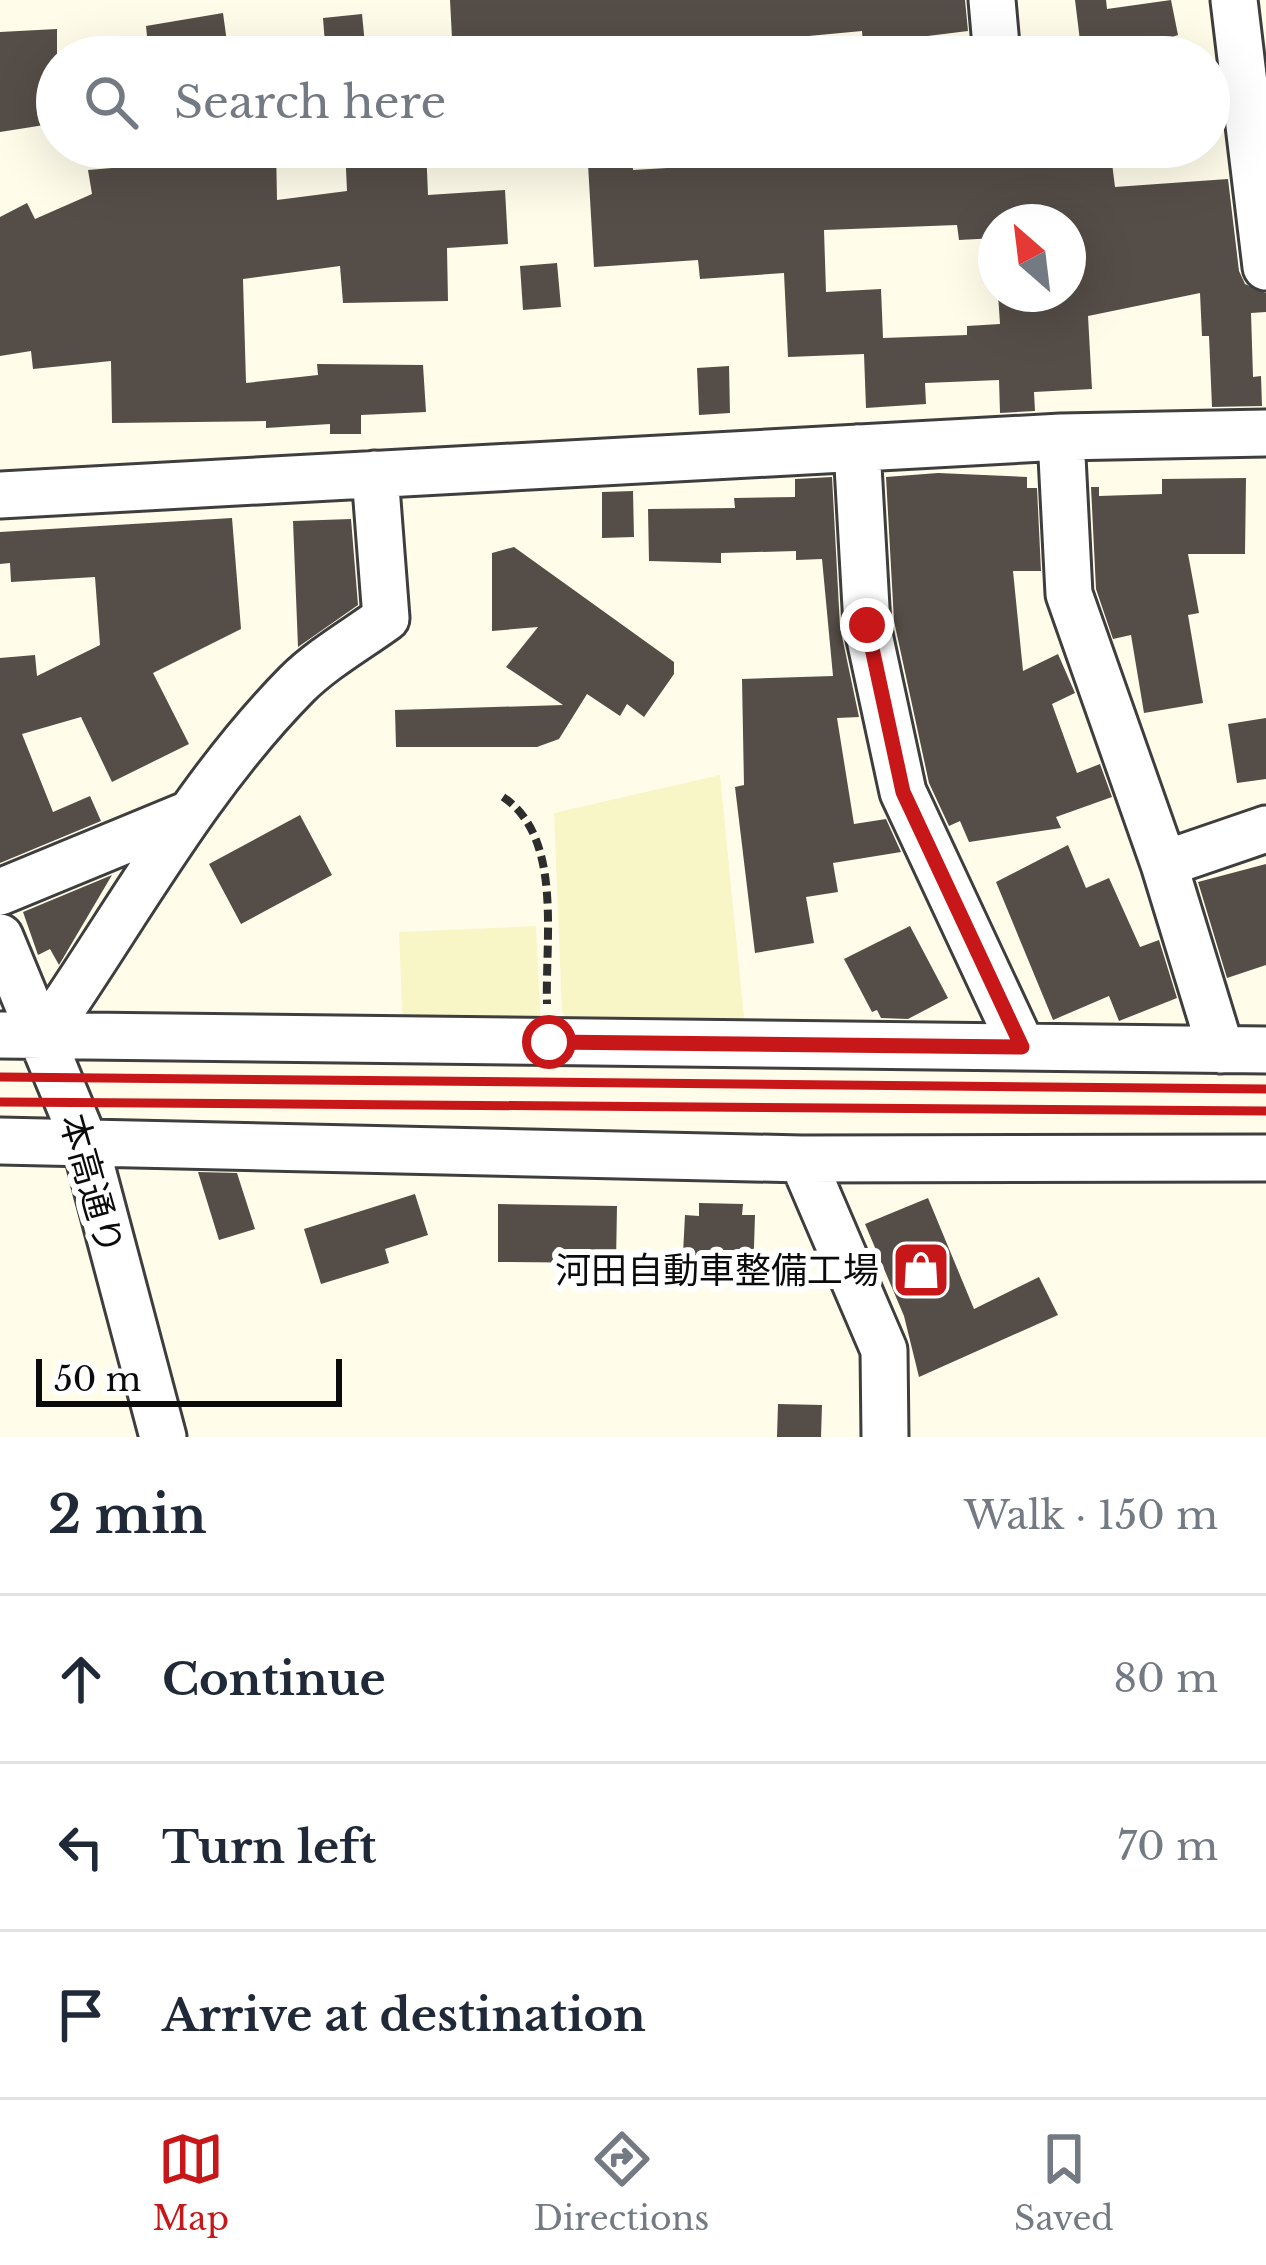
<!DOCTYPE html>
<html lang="en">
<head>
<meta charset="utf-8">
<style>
  :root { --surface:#fff; --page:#f6f6f7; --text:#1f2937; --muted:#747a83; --line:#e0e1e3; --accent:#c81718 }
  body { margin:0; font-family:"Libre Baskerville","Noto Sans JP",serif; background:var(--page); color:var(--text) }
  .compass { position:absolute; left:978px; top:204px; width:108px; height:108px; border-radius:50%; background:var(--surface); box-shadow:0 12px 48px #0002; rotate:332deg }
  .scale { position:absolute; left:36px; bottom:30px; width:306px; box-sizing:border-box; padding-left:12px; border:6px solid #0b0b0b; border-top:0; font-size:33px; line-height:42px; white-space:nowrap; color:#0b0b0b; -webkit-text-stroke:9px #fff; paint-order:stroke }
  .stop { position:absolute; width:36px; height:36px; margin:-27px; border:9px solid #c81718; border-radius:50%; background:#fff }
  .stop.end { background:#c81718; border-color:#fff; box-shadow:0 3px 12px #0008 }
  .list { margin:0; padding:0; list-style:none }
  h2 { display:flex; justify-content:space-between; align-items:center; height:156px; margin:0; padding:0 48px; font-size:51px }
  h2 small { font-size:39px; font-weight:400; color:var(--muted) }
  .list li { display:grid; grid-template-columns:78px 1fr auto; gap:36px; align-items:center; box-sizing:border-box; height:168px; padding:0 48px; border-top:3px solid var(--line) }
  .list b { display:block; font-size:45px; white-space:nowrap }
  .list em { font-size:39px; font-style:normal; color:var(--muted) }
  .icon { flex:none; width:66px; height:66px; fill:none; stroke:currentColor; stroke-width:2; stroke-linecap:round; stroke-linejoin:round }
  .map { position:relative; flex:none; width:1266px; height:1437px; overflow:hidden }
  .search { position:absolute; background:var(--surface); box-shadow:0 12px 48px #0002; left:36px; right:36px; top:36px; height:132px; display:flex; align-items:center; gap:30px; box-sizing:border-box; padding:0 42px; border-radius:66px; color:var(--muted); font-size:45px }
  .sheet { height:660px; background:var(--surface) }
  nav { display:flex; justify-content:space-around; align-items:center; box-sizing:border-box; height:168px; border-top:3px solid var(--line); background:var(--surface); font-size:33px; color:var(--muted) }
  nav a { display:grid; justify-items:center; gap:6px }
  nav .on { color:var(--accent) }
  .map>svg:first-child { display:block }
  .farmland { fill:#f8f5c7 }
  .building { fill:#554d47; fill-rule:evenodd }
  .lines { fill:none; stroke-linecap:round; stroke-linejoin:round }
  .minor-casing { stroke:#3e3e3e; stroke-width:51 }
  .path { stroke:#2d2d2d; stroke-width:8; stroke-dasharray:12 6; stroke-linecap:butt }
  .minor { stroke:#fff; stroke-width:45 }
  .rail { stroke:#c81718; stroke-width:9 }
  .route { stroke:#c81718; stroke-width:15 }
  .labels { text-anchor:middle; stroke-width:12; stroke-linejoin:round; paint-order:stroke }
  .street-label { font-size:36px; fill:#0b0b0b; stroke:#fff }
  .poi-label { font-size:36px; fill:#0b0b0b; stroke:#fff; text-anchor:end }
</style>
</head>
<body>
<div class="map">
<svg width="1266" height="1437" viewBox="0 0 1266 1437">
  <rect width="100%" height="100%" fill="#fffcea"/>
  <path class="farmland" d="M720,775L745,1028L568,1026L562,1010L554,813Z
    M536,926L541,1031L403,1030L399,932Z"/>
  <path class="building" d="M450,0H965L968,31L863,44L862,31L798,37L800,57H453Z
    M1075,0H1106L1107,9L1171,0L1178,35L1158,42L1159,57H1082Z
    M223,13L229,57H149L146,26Z
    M362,14L366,55L326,57L323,18Z
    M57,29V123L0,132V32Z
    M121,147H276L277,200L347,191L345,147H426L428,195L505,190L508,244L447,248L448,301L343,303L340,266L243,279L246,383L318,375L317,364L423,365L426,412L361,415V434H330V424L266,428V421L112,423L111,361L33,369L31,351L0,356V217L27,203L35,219L92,194L88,170L124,167Z
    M587,147H632L633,170L736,164V154L832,147H1032L1033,154L1110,147L1115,187L1228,179L1239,271L1245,284L1266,293V312L1251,313L1253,377L1261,376L1262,406L1212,407L1209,336H1202L1200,293L1088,316L1092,389L1034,392L1035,411L1000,413L999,380L925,383L926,404L866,408L864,354L788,357L784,273L700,279L698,260L594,267ZM996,222H1068V294H998L1000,324L967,326V335L883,338L881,289L826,292L824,230L957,225L959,240L996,238Z
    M557,263L561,307L523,310L520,266Z
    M729,366L730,413L699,415L697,368Z
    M938,473L1027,477V488H1037L1041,571H1013L1023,671L1058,654L1075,693L1052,704L1077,773L1100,764L1112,797L1056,817L1061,828L969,842L960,821L949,826L929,783L894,621L886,477Z
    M832,477L840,627L859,717L837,718L854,824L886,819L901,852L833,863L838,892L806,897L814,943L755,953L735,787L744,785L742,679L833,676L822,559L796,560V551L721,553V563L649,561L648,509L735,508L734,498L795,497V479Z
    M1246,478L1245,554H1188L1199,613L1188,615L1203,703L1144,713L1131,635L1113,639L1096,589L1091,487H1099V496L1162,494V479Z
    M633,491L634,537L602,538V492Z
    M232,518L241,629L153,673L189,744L112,782L81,717L22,734L53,812L90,796L101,821L0,863V658L35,655L37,676L100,645L95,577L11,582L10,563L0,564V532Z
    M351,519L358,605L298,647L293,521Z
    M514,547L674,662V674L644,717L627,704L620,716L587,694L559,739L537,747H396L395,710L563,705L506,667L538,627L492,631V553Z
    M1266,718V779L1237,783L1228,724Z
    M300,815L332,875L241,924L209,864Z
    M1068,845L1086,888L1109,878L1140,947L1159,940L1177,998L1119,1021L1109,996L1053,1020L996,882Z
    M1266,864V965L1227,978L1198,882Z
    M112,875L59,965L50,949L38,955L23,912Z
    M910,926L948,998L908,1019L881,1018L877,1010L872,1012L844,959Z
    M198,1172L237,1173L255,1229L219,1240Z
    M415,1194L428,1235L385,1249L389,1263L321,1284L304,1229Z
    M928,1198L974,1309L1039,1277L1058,1315L919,1377L904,1316L865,1224Z
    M699,1203L743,1204L742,1215H755L753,1278L736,1277V1284L698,1283V1273H682L685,1215L699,1216Z
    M498,1204L617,1206L616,1263L498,1262Z
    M778,1404L822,1405L821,1437H777Z"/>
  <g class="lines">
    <defs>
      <path id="minor" d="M992,0L997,57
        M1234,0L1266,267
        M1061,437L1069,594L1164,864L1221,1050
        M857,448L867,625L903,792L1022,1047
        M0,495L1061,437L1266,433
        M1164,864L1266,829
        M0,892L189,814
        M0,937L85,1143L163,1437
        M0,1035L1266,1050
        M44,1035C126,917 195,787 297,684C322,659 357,639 386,618L375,474
        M0,1141L802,1159L1266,1158
        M802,1159L884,1350L885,1437"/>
    </defs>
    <use href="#minor" class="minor-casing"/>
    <path class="path" d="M503,797C563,837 545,939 547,1004"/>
    <use href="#minor" class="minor"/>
    <path class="rail" d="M0,1077L1266,1089
      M0,1102L1266,1111"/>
  </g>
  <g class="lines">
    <path class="route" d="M549,1042L1022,1047L903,792L867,625"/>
  </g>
  <defs>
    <symbol id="shop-square" viewBox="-11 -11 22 22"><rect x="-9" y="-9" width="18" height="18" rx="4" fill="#c81718" stroke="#fff"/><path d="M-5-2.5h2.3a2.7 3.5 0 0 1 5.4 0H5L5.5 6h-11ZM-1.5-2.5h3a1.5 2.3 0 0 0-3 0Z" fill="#fff"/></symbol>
  </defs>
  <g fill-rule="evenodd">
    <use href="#shop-square" x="888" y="1237" width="66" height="66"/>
  </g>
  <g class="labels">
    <g class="street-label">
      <text transform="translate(92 1184) rotate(74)" y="13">本高通り</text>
    </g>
    <g class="poi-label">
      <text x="879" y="1283">河田自動車整備工場</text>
    </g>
  </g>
</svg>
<svg class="compass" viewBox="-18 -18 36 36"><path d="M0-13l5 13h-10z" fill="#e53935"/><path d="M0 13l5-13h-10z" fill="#747a83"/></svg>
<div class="scale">50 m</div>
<div class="stop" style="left:549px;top:1042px"></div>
<div class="stop end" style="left:867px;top:625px"></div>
<div class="search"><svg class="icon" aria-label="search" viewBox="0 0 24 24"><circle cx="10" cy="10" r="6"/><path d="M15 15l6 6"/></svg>Search here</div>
</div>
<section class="sheet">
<h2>2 min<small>Walk · 150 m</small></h2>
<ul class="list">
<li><svg class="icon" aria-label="ahead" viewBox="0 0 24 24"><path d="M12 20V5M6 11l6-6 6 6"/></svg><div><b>Continue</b></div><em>80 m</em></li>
<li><svg class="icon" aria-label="left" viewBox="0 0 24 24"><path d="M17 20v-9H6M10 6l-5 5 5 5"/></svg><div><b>Turn left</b></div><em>70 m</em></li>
<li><svg class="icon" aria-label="arrive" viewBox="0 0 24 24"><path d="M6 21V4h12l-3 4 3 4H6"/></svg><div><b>Arrive at destination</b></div></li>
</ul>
</section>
<nav>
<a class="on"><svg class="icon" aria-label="map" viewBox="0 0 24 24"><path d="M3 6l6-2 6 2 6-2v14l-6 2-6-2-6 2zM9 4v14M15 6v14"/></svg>Map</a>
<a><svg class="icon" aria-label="directions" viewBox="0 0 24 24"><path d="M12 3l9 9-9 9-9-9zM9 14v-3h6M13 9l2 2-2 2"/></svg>Directions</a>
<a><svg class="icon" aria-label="saved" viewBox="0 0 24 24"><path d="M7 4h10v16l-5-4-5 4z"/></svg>Saved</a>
</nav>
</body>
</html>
